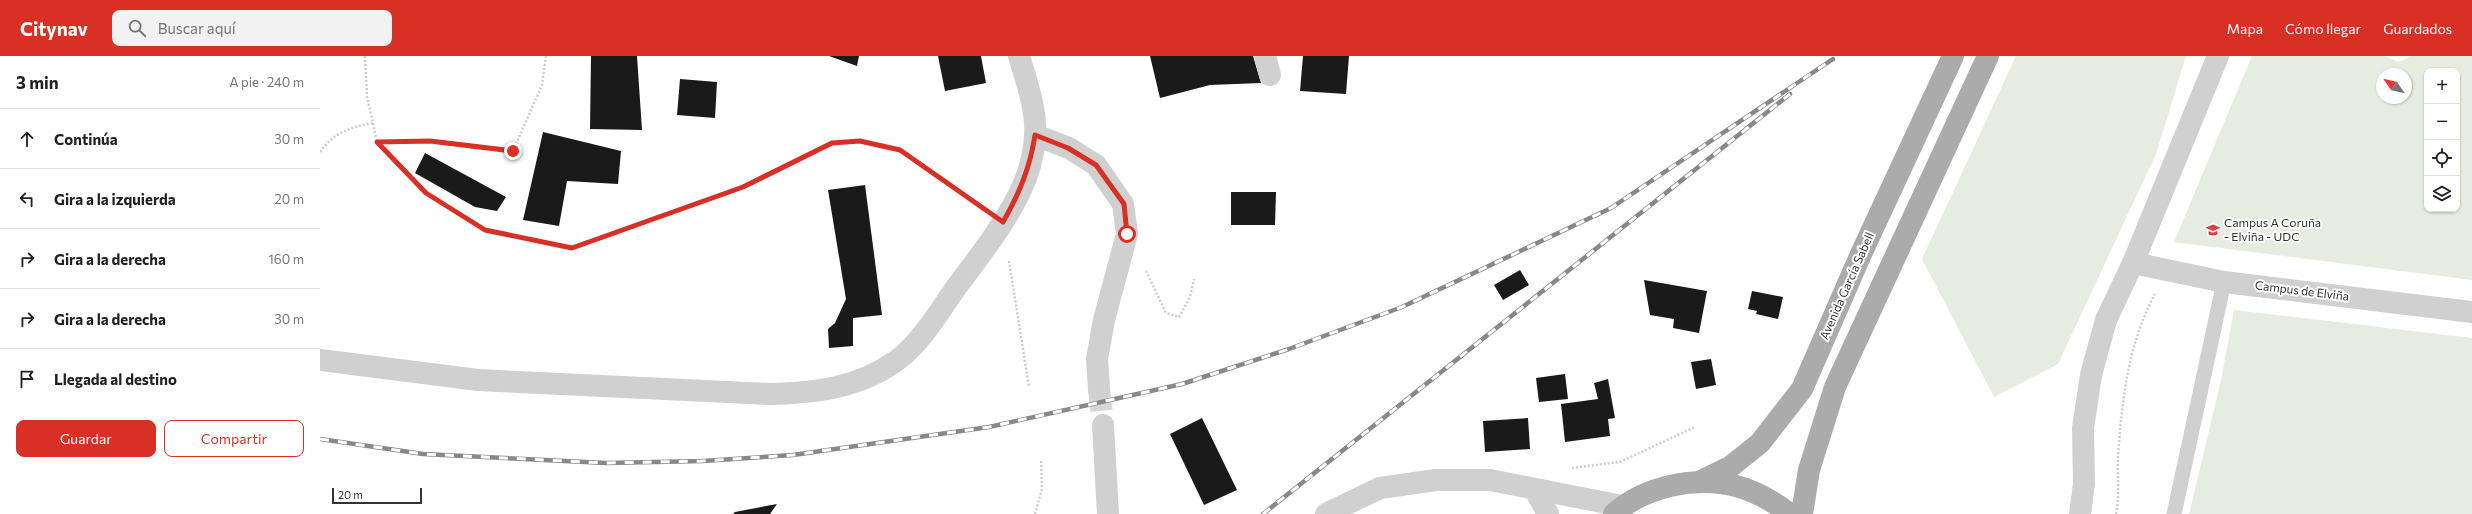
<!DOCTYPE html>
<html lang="es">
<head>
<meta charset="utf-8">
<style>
  :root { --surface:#fff; --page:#f2f2f2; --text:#202124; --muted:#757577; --line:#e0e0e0; --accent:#d93025 }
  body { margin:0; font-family:Commissioner,sans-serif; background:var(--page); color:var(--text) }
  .controls { position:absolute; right:12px; top:12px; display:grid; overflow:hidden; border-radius:8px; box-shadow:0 1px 3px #0004 }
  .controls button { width:36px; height:36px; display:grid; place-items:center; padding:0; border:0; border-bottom:1px solid var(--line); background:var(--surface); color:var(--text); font:20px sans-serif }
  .compass { position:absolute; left:2056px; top:12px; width:36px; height:36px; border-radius:50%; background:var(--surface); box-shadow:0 1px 3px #0004; rotate:304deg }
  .scale { position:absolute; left:12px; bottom:10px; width:90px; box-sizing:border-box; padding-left:4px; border:2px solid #333; border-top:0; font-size:11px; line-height:14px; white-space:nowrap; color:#333; -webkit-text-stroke:3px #fff; paint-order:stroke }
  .stop { position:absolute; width:12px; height:12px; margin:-9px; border:3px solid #d93025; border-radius:50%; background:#fff }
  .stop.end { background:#d93025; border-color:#fff; box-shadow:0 1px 4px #0008 }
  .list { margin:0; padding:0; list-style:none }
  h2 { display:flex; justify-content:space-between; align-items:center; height:52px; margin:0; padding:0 16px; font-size:17px }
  h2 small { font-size:13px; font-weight:400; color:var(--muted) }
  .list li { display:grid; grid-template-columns:26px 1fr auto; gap:12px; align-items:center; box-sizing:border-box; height:60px; padding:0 16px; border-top:1px solid var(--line) }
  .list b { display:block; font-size:15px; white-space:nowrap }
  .list em { font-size:13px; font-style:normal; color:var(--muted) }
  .actions { display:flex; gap:8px; padding:12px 16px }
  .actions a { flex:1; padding:9px 0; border:1px solid var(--accent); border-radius:8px; text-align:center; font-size:14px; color:var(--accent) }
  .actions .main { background:var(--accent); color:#fff }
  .icon { flex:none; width:22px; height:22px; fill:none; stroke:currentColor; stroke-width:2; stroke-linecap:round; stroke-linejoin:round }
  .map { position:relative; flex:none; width:2152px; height:458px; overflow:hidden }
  header { display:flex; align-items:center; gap:24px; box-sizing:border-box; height:56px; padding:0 20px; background:var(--accent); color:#fff }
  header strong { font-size:19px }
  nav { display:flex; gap:22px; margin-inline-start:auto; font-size:14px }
  .search { width:280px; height:36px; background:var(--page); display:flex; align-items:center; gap:10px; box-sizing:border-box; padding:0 14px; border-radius:8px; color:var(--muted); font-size:15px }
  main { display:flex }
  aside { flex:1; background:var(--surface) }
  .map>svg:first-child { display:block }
  .green { fill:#e6ecdf; fill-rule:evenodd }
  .building { fill:#1a1a1a }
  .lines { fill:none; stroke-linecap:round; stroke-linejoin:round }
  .street-tunnel { stroke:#d6d6d6; stroke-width:22; stroke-dasharray:22 11; stroke-linecap:butt }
  .path { stroke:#cdcdcd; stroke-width:2.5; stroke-dasharray:2 2; stroke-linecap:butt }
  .lane { stroke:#d0d0d0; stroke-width:15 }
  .street { stroke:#d0d0d0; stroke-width:22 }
  .primary { stroke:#ababab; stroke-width:22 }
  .rail-casing { stroke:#888; stroke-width:4.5 }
  .rail { stroke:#fff; stroke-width:3; stroke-dasharray:9; stroke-linecap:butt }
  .route { stroke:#d93025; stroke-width:5 }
  .labels { text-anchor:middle; stroke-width:4; stroke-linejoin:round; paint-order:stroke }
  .poi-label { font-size:12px; fill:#333; stroke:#fff; text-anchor:start }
  .street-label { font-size:12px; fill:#333; stroke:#fff }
</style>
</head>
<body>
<header>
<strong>Citynav</strong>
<div class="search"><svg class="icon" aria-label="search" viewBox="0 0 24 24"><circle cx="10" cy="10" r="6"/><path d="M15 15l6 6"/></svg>Buscar aquí</div>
<nav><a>Mapa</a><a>Cómo llegar</a><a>Guardados</a></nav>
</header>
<main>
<aside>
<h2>3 min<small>A pie · 240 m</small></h2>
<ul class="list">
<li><svg class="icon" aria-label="ahead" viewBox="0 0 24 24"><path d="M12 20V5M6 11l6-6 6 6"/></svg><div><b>Continúa</b></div><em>30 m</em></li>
<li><svg class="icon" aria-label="left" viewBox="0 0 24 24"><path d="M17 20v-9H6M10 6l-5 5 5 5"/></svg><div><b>Gira a la izquierda</b></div><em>20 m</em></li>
<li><svg class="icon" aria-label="right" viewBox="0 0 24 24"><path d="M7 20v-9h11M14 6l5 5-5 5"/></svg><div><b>Gira a la derecha</b></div><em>160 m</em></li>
<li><svg class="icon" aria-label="right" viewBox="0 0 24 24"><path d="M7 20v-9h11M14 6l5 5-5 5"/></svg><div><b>Gira a la derecha</b></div><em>30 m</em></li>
<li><svg class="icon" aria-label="arrive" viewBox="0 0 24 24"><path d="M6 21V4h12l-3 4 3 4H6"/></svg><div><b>Llegada al destino</b></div></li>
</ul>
<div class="actions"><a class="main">Guardar</a><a>Compartir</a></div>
</aside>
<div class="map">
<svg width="2152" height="458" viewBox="0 0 2152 458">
  <rect width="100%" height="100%" fill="#fff"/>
  <path class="green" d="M1696,0H1866L1836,98L1738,308L1674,341L1602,203Z
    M1932,0H2064L2079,6L2092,0H2152V224L1854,186ZM2107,15H2137V153H2107ZM2062,18H2086V42H2062Z
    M1914,254L2152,282V458H1869L1900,329Z"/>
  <path class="building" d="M271,0H317L322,74L270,73Z
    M509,0H539L537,10Z
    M618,0H661L666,27L625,35Z
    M830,0H933L941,27L890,29L840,42Z
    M983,0H1029L1026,38L980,35Z
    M360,23L397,26L395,62L357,59Z
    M223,76L301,95L298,128L247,125L239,170L203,164Z
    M105,97L186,141L177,155L155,151L95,117Z
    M545,129L562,259L533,262V290L509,292L508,273L515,267L526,243L508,134Z
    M911,136H956L955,169H911Z
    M1200,214L1209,229L1183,244L1174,229Z
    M1324,224L1387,235L1379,277L1353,272L1354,263L1330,259Z
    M1432,235L1463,241L1458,263L1436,258L1437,255L1428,253Z
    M1391,303L1396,329L1376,333L1371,306Z
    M1245,318L1248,343L1219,346L1216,322Z
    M1288,323L1295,362L1288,363L1290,380L1245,386L1241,348L1278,343L1274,327Z
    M882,362L917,434L884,449L850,378Z
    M1208,362L1210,393L1165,396L1163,365Z
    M457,448L450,458H413L415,456Z"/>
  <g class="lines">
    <path class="street-tunnel" d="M779,333L783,369"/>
    <path class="path" d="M45,0L47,40L57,86L106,137L165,174L252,192L423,131L512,87L540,85L580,94L661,151
      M57,86L111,85L193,95L222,29L226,0
      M0,96C14,76 31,71 53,67
      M689,205L709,331
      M826,215L846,257L859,261L870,241L874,223
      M1252,412L1300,406L1375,371
      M715,458L722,433L721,403
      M1796,458C1800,439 1797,419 1798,400C1802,344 1808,288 1835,238"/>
    <path class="lane" d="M1854,458L1904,226"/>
    <path class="street" d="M945,0L950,19
      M715,79L749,92L776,109L803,148L807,178L784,264L777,303L779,333
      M1813,207L1904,226L2152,256
      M0,304L158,324L450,338C495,337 538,332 576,305C601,287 618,257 635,233C658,202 682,172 699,138C708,120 714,99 715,80C717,54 706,24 699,0
      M783,369L788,458
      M1215,434L1228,458
      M1006,458L1060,432L1116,424H1170L1302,450
      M1760,458L1764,428L1763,372L1771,319L1786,264L1813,207L1898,0"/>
    <path class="primary" d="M1379,426L1410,411L1440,387L1482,333L1541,198L1633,0
      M1294,458C1325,430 1375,420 1416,430C1436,435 1454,446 1470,458
      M1482,458L1489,414L1515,331L1668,0"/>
    <defs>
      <path id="rail" d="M0,383L103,398L286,407L383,405L473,399L669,371L862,328L969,293L1082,251L1291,152L1513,3
        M943,458L1470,38"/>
    </defs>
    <use href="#rail" class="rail-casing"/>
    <use href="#rail" class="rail"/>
  </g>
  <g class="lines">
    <path class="route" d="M193,95L110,85L57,86L106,137L165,174L252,192L423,131L512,87L540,85L580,94L683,166C699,138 710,112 715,79L748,92L776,109L804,148L807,178"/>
  </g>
  <defs>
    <symbol id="university-bare" viewBox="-9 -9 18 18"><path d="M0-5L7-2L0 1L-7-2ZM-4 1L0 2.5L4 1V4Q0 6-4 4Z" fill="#e63946" stroke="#fff" stroke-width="2.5" paint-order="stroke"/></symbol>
  </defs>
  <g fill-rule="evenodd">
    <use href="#university-bare" x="1883" y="164" width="20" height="20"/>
  </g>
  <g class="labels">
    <g class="poi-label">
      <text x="1904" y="171">Campus A Coruña<tspan x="1904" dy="14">- Elviña - UDC</tspan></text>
    </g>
    <g class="street-label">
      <text transform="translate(1527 230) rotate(-66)" y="4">Avenida García Sabell</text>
      <text transform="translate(1982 235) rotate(7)" y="4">Campus de Elviña</text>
    </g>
  </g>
</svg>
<div class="controls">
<button>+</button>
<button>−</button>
<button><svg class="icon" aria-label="locate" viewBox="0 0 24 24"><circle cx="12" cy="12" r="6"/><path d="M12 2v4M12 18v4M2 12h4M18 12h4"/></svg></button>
<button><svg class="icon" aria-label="layers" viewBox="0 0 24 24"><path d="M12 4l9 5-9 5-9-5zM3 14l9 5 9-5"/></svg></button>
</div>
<svg class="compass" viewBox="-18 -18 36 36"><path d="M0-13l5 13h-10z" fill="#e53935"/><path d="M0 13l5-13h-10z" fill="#757577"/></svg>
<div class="scale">20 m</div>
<div class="stop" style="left:807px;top:178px"></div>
<div class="stop end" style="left:193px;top:95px"></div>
</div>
</main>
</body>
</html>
